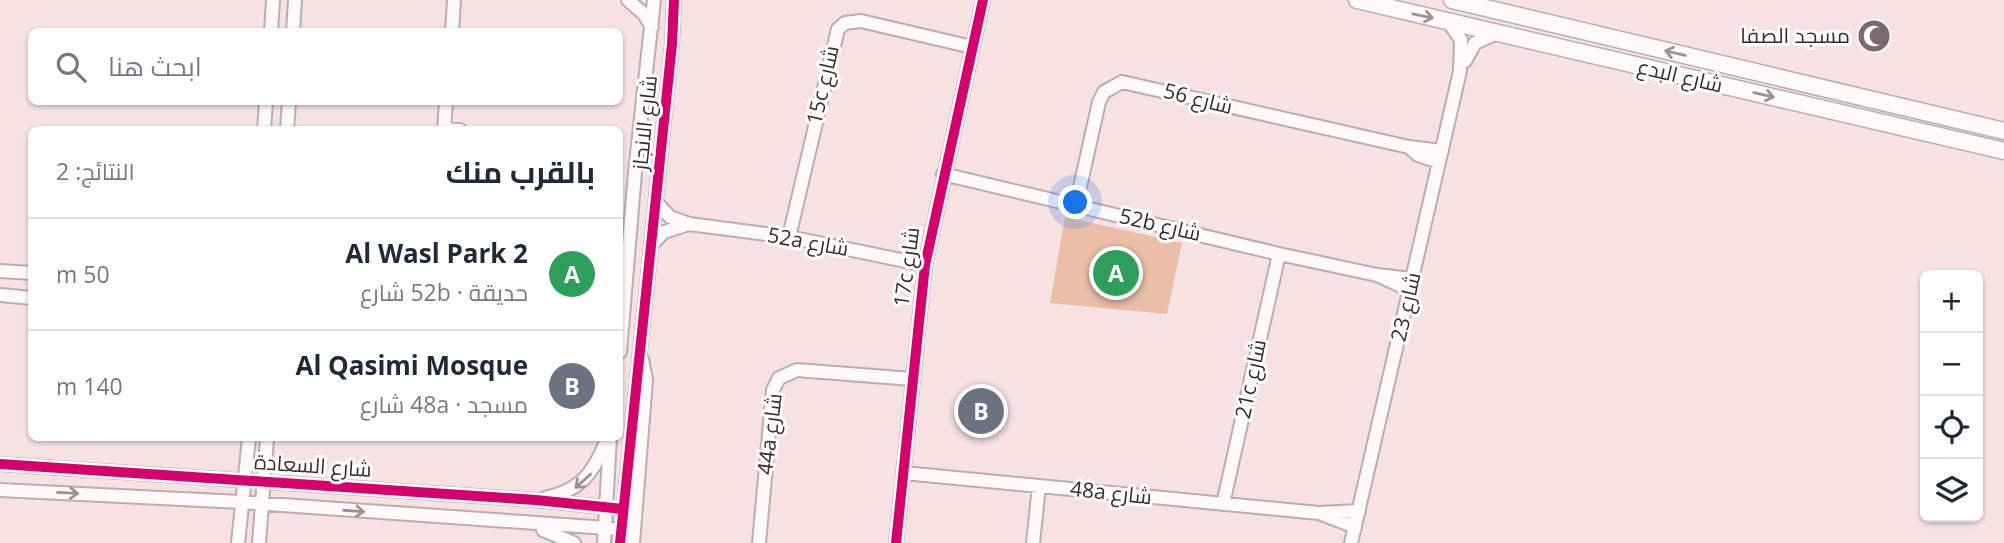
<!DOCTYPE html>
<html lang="ar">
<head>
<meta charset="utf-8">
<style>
  :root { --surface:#fff; --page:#f2f2f3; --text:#1f2937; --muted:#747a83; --line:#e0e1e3; --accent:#0b8043 }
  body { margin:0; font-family:"Open Sans",Cairo,sans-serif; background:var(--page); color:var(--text); direction:rtl }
  .controls { position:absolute; right:21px; bottom:21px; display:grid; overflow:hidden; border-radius:10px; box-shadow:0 2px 5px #0004 }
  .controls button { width:63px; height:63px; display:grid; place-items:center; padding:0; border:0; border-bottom:2px solid var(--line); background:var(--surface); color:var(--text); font:35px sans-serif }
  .you { position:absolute; left:1076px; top:203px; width:24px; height:24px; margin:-18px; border:5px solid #fff; border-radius:50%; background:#1a73e8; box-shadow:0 0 0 10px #1a73e833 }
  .badge { display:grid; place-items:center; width:46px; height:46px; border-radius:50%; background:var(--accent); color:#fff; font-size:23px; font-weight:700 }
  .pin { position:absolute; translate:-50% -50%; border:4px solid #fff; box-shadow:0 2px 7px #0006 }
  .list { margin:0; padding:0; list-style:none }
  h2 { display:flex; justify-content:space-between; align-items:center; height:91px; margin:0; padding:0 28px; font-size:30px }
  h2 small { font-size:23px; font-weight:400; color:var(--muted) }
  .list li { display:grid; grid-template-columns:46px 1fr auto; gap:21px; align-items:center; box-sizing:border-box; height:112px; padding:0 28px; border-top:2px solid var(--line) }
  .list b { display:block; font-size:26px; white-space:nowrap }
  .list p { margin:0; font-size:23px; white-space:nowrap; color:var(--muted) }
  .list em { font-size:23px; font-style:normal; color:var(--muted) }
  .icon { flex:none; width:38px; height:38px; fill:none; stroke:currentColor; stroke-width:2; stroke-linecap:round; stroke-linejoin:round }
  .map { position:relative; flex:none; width:2004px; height:543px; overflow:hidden; direction:ltr }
  .search { position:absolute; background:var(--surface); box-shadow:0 2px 5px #0004; left:28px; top:28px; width:595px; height:77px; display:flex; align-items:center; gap:18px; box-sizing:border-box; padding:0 24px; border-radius:10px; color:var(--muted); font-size:26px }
  .panel { position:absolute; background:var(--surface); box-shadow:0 2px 5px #0004; left:28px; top:126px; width:595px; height:315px; border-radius:10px; direction:rtl }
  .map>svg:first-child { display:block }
  .green { fill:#eabea7 }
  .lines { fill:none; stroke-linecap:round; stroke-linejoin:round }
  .minor-casing { stroke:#bdadaf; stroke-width:16 }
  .major-casing { stroke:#bdadaf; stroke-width:19 }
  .minor { stroke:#fefafb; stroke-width:12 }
  .major { stroke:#fefafb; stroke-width:16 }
  .cycleway-casing { stroke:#fff; stroke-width:15 }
  .cycleway { stroke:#d6006c; stroke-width:10 }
  .oneway { stroke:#9c9294 }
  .labels { text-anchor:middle; stroke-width:6; stroke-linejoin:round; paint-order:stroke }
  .poi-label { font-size:21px; fill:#392b2d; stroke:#fff; text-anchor:end }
  .street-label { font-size:21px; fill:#392b2d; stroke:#fff }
</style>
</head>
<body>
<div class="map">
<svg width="2004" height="543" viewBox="0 0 2004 543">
  <rect width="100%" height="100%" fill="#f6e1e3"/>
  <path class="green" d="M1065,217L1182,243L1167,314L1050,303Z"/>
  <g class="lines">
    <defs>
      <path id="minor" d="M628,0L644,14L652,27
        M271,32L273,0
        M293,32L295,0
        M452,32L454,0
        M1465,61L1475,43L1497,33
        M444,129L460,130
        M264,130L266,102
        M287,130L289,102
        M444,130L446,102
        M1409,147L1418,155L1439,162
        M943,174L1279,254L1377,275L1412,279
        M656,202L670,217L689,224L789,237L925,265
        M1076,205L1099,102L1104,92L1122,82L1409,147L1442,151
        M789,237L838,29L845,23L861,21L972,47
        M651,245L664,232L689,224
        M0,271L32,273
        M1377,275L1410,290
        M0,295L32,298
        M620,352L635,172L654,0
        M0,464L536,500L623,509
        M904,473L1319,513L1359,511
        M0,490L241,502L621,529
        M545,498C578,491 592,476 605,444
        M1223,504L1279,254
        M1319,513L1355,527
        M543,530L574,543
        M238,543L249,438
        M259,543L267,438
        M604,543L610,438
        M620,543L672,44L674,0
        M633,543L646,380L642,359
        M759,543L773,390L779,378L797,370L912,379
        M896,543L925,265L983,0
        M1033,543L1039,486
        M1351,543L1460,71L1461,40L1448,21"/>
      <path id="major" d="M1357,0L2004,151
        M1452,0L2004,131"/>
    </defs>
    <use href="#minor" class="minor-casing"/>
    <use href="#major" class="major-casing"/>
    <use href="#minor" class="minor"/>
    <use href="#major" class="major"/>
    <defs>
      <path id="cycleway" d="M0,464L536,500L623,509
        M620,543L672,44L674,0
        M896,543L925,265L983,0"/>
    </defs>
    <use href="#cycleway" class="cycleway-casing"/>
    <use href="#cycleway" class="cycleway"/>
  </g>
  <defs><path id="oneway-shaft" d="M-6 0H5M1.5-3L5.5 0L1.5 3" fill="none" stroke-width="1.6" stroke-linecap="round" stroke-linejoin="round" transform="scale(1.75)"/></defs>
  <g class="oneway">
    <use href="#oneway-shaft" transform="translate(1423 16) rotate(12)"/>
    <use href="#oneway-shaft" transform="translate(1675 53) rotate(-167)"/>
    <use href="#oneway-shaft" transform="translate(1764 95) rotate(13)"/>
    <use href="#oneway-shaft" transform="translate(583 481) rotate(138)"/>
    <use href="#oneway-shaft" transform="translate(68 493) rotate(3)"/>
    <use href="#oneway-shaft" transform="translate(354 511) rotate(4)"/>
  </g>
  <defs>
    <symbol id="mosque-disc" viewBox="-11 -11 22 22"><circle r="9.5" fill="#7b6b6d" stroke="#fff"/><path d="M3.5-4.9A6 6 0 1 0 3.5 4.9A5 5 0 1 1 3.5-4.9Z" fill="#fff"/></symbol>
  </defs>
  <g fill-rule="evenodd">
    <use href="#mosque-disc" x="1855" y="17" width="38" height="38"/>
  </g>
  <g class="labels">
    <g class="poi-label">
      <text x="1850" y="43">مسجد الصفا</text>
    </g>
    <g class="street-label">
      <text transform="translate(1680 76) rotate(13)" y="7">شارع البدع</text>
      <text transform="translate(823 85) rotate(-77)" y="7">15c شارع</text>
      <text transform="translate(1198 99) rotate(14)" y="7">شارع 56</text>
      <text transform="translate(645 123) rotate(-84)" y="7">شارع الانجاز</text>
      <text transform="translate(1160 225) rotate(13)" y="7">52b شارع</text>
      <text transform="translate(808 242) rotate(10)" y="7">52a شارع</text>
      <text transform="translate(907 267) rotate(-82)" y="7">17c شارع</text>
      <text transform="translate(1406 307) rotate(-77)" y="7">شارع 23</text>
      <text transform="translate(1251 379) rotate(-78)" y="7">21c شارع</text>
      <text transform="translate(770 434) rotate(-83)" y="7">44a شارع</text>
      <text transform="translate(313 466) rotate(4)" y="7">شارع السعادة</text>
      <text transform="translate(1111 493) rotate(6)" y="7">48a شارع</text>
    </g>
  </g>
</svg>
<div class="controls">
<button>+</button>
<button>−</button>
<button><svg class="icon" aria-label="locate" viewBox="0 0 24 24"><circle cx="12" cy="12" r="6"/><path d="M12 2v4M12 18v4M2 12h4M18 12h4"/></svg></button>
<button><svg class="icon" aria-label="layers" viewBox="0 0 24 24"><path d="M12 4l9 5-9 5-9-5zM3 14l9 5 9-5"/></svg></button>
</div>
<div class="you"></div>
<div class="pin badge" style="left:1116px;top:273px;background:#2e9e5b">A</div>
<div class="pin badge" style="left:981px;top:411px;background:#6b7280">B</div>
<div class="search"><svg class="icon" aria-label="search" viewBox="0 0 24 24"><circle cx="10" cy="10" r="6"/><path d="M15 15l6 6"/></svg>ابحث هنا</div>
<section class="panel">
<h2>بالقرب منك<small>النتائج: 2</small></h2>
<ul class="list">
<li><span class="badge" style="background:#2e9e5b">A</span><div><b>Al Wasl Park 2</b><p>حديقة · 52b شارع</p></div><em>50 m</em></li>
<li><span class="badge" style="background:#6b7280">B</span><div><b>Al Qasimi Mosque</b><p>مسجد · 48a شارع</p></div><em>140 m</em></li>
</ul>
</section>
</div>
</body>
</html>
